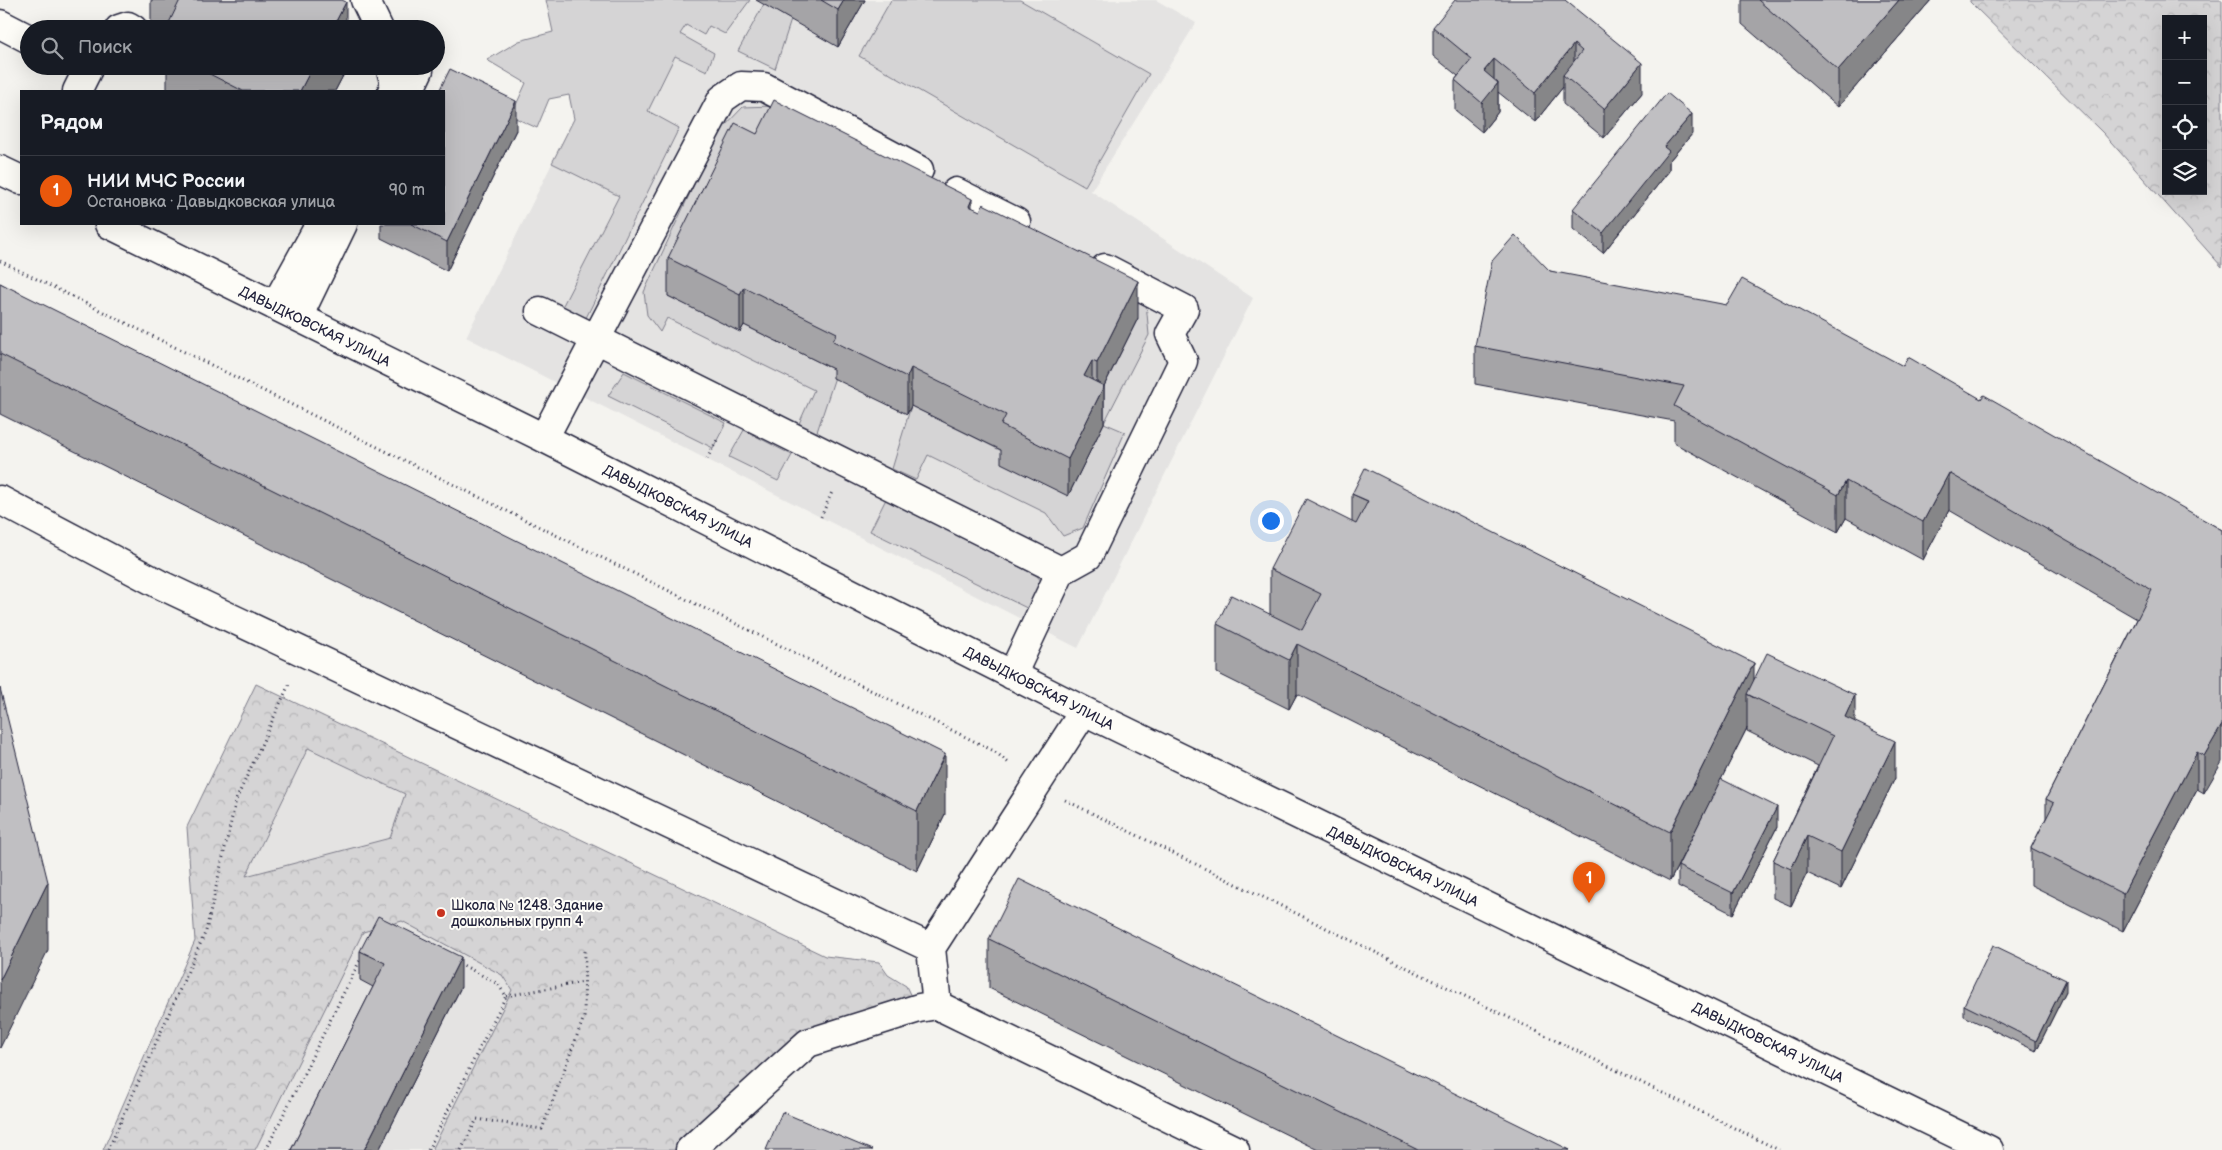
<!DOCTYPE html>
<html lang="ru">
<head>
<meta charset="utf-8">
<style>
  :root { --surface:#171b24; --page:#242831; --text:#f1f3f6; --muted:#9ea1a6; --line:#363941; --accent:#ea580c }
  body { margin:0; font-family:"Balsamiq Sans",sans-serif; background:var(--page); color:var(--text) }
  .controls { position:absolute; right:15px; top:15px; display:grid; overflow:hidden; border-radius:0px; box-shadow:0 5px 20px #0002 }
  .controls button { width:45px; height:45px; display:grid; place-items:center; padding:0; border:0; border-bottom:1px solid var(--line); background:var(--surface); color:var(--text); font:25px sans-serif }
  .you { position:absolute; left:1270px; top:520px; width:18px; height:18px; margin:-12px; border:4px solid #fff; border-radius:50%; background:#1a73e8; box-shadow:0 0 0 8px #1a73e833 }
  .badge { display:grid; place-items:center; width:32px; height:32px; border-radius:50%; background:var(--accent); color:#fff; font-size:16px; font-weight:700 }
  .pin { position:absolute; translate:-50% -41px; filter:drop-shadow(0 1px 2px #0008) }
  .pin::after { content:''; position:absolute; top:26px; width:18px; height:15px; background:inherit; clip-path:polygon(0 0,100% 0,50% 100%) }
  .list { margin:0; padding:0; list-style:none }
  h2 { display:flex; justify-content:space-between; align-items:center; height:65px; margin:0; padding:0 20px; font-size:21px }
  h2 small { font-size:16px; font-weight:400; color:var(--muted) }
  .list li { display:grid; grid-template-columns:32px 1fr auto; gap:15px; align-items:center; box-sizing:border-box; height:70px; padding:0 20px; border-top:1px solid var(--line) }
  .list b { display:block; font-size:19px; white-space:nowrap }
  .list p { margin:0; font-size:16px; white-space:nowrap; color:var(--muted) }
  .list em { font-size:16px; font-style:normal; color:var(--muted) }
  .icon { flex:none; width:28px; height:28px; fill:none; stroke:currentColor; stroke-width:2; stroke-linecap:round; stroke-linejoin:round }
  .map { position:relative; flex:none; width:2222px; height:1150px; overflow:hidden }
  .search { position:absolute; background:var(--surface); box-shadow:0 5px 20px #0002; left:20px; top:20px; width:425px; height:55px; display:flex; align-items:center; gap:12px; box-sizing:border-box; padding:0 18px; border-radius:28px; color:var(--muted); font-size:19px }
  .panel { position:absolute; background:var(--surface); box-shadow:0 5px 20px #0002; left:20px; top:90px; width:425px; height:135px; border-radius:0px }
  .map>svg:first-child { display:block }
  .built { fill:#e4e3e2 }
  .grass { fill:#d5d4d5; stroke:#7c7b88 }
  .forest { fill:url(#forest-crowns); stroke:#7c7b88; fill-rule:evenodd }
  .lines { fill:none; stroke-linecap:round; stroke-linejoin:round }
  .minor-casing { stroke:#22223b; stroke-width:31 }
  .path { stroke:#22223b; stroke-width:3; stroke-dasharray:1 4; stroke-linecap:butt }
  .minor { stroke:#fdfcf7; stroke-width:28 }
  .wall { fill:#a5a4a7; stroke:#22223b }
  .shaded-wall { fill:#868688; stroke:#22223b }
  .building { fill:#c0bfc2; stroke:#22223b }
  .poi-dot { fill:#c8321e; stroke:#fdfcf7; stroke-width:2 }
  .labels { text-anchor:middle; stroke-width:4; stroke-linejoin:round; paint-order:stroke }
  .street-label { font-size:14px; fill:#22223b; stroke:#fdfcf7 }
  .poi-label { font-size:14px; fill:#22223b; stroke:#fdfcf7; text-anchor:start }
</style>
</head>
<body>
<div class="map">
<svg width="2222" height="1150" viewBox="0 0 2222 1150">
  <defs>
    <pattern id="forest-crowns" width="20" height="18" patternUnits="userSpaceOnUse" patternTransform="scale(1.25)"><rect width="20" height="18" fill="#d5d4d5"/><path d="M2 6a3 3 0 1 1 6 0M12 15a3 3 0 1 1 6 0" fill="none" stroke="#b7b6b8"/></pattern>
  </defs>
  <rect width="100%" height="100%" fill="#f4f3ef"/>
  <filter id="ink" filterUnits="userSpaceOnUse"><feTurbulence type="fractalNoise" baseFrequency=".02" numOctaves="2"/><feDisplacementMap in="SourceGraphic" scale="10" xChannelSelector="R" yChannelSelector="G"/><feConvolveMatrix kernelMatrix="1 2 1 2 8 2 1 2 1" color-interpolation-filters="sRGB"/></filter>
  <g filter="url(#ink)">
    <path class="built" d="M546,0H1156L1196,23L1091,191L1253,298L1078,648L466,337L574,119Z
      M308,748L730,950L529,1150H114Z"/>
    <path class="grass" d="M546,0H750L725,34L709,26L704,35L686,25L680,34L714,53L707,71L675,56L648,111L679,128L584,322L561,309L619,196L552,163L574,119L569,95L549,99L537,128L511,116L526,83L487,60L519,41L553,32Z
      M891,0H1020L1149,74L1085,186L859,56Z
      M764,4L791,20L775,69L738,51Z
      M774,106L668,296L740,331L744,325L837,371L812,447L793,437L814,390L667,318L660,332L647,315L644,292L718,133L743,107Z
      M1054,256L1146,303L1149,335L1104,423L1125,432L1083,528L1063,536L1046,513L928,455L916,480L892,469L911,406L1006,453Z
      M624,372L726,423L713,448L608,396Z
      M744,430L792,455L778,481L729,457Z
      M886,499L1037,576L1051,593L1041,615L870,531Z"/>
    <path class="forest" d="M1970,0H2222V267L2103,133L1970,2ZM2166,19H2203V191H2166Z
      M256,684L825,956L879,962L888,975L906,986L915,1005L809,1037L683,1150H432L512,990L502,975L402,921L363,932L255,1150H103L195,941L187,827ZM308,748L405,794L390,838L246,876Z"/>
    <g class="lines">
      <defs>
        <path id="minor" d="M365,0L379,29
          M0,24L29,39
          M119,29L128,26L133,29
          M390,66L395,85L392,91
          M77,91L88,69L82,66
          M409,91L419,70
          M0,170L21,180
          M956,192L1016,222
          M109,224L544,438L1084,711L1989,1150
          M275,306L320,224
          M540,311L1061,571L1012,675
          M298,317L343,224
          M544,438L722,99L741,86L764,87L919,170
          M0,500L159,584L931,948
          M1061,571L1088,556L1183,361L1170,334L1184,309L1105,268
          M1084,711L931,948L937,1005L1235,1150
          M690,1150L808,1043L919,1008L937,1005"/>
      </defs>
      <use href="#minor" class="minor-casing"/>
      <path class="path" d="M0,261L994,751L1010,764
        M707,459L718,438
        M821,517L832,492
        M1065,800L1779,1150
        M506,996L584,982
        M108,1150L206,931L236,800L290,682
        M266,1150L362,956
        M428,1150L506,996L498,984L459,963
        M461,1150L477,1119L542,1129L584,1017L585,949"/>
      <use href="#minor" class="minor"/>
    </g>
    <path class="wall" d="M151,0H342L346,29H151Z
      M756,0H865L838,47Z
      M1565,0L1642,93L1604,138L1563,104V87L1535,122L1498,92V112L1482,132L1455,110V80L1458,76L1433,56V27Z
      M1742,0H1931L1838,107L1742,24Z
      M167,66H346V70L335,91H167Z
      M516,130L447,271L381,238V224H444Z
      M757,134L972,208L1138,318L1104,386V423L1068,496L1001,463V450L911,406L907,414L833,378V369L744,325L740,332L668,296V258Z
      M1692,134L1669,161V171L1603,253L1573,229V209Z
      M1550,271L1903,366L1981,399L2222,530L2204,793L2197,789L2123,931L2031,885V848L2046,818V799L2137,619L1949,510L1923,560L1846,518L1838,532L1674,443V421L1475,384V346Z
      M0,283L945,814L917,871L0,414Z
      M1352,494L1754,678L1855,722L1895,778L1841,889L1807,873L1791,906L1773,898V861L1818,766L1747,731V728L1721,779L1777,827L1733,914L1678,886V866L1694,834L1670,881L1297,694L1289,709L1217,673V624L1270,615V569L1352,522Z
      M989,939L1570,1150H1318L989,988Z
      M360,951L461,987L379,1150H291L373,987L360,980Z
      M2066,991L2036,1051L1964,1016V1005Z"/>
    <path class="shaded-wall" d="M844,0H865L838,47V10Z
      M1899,0H1931L1838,107V70Z
      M346,2V29H332Z
      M1574,44V73L1563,75V87L1535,122V93Z
      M1494,59V88L1498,83V112L1482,132V103L1484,71Z
      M1642,63V93L1604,138V109Z
      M313,66H346V70L335,91H300Z
      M516,101V130L447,271V242Z
      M1692,114V134L1669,161V171L1603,253V233L1664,147Z
      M972,199V236L969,206Z
      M1138,281V318L1097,400V363Z
      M744,287V325L740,332V294Z
      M1092,361V398L1084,376Z
      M911,368V406L907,414V377Z
      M1104,386V423L1068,496V459Z
      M1949,473V510L1923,560V522Z
      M1846,481V518L1838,532V495Z
      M1297,644V694L1289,709V660Z
      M1754,663V698L1747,694V728L1670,881V832Z
      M1855,695V732L1845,717Z
      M2222,725V762L2204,793V756Z
      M1895,741V778L1841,889V852Z
      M2197,752V789L2123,931V894Z
      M945,754V814L917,871V811Z
      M1777,807V827L1733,914V893Z
      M1807,836V873L1791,906V869Z
      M48,882V950L0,1048V980Z
      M461,957V987L379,1150H364Z
      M2066,980V991L2036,1051V1041Z"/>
    <path class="building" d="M180,0H342L346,2L332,29H171L167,27Z
      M821,0H844L838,10Z
      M1455,0H1565L1642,63L1604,109L1563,75L1582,51L1574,44L1535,93L1494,59L1484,71L1498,83L1482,103L1455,80L1472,59L1433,27Z
      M1758,0H1899L1838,70Z
      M194,66H313L300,91H243Z
      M450,69L516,101L447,242L411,224H444V91H439Z
      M1667,93L1692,114L1664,147L1669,151L1603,233L1573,209Z
      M774,100L972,199L969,206L980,211L983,204L1138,281L1097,363L1092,361L1084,376L1104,386L1068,459L1001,425L1006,415L911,368L907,377L833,341L837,333L744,287L740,294L668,258L735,123L757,134Z
      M1515,235L1550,271L1727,305L1742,279L1903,366L1908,357L1981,399L1984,395L2222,530V725L2204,756L2197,752L2123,894L2031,848L2054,803L2046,799L2152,590L1949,473L1923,522L1846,481L1838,495L1674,406L1684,386L1475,346L1492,261Z
      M0,283L945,754L917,811L0,354Z
      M1365,468L1754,663L1670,832L1297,644L1289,660L1217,624L1231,595L1302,630L1321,594L1270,569L1306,499L1356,524L1368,501L1352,494Z
      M1767,653L1855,695L1845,717L1895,741L1841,852L1807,836L1791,869L1773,861L1833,736L1747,694Z
      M0,688L48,882L0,980Z
      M1721,779L1777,807L1733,893L1678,866Z
      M1019,879L1570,1150H1418L989,939Z
      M378,916L461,957L364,1150H291L385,963L360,951Z
      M1993,945L2066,980L2036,1041L1964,1005Z
      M782,1112L872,1150H766Z"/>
  </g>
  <circle class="poi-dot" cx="441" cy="913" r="5"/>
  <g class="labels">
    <g class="street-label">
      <text transform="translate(315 326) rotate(26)" y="5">ДАВЫДКОВСКАЯ УЛИЦА</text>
      <text transform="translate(678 506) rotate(27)" y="5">ДАВЫДКОВСКАЯ УЛИЦА</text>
      <text transform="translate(1039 688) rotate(27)" y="5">ДАВЫДКОВСКАЯ УЛИЦА</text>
      <text transform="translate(1403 866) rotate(26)" y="5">ДАВЫДКОВСКАЯ УЛИЦА</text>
      <text transform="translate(1768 1042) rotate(26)" y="5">ДАВЫДКОВСКАЯ УЛИЦА</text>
    </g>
    <g class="poi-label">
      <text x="451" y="910">Школа № 1248. Здание<tspan x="451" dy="16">дошкольных групп 4</tspan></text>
    </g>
  </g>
</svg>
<div class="controls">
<button>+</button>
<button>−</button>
<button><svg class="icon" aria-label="locate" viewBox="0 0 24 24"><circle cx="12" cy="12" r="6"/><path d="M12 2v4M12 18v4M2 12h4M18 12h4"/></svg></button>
<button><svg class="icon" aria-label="layers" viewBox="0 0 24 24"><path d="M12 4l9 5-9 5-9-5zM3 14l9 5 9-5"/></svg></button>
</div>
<div class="you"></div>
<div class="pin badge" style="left:1589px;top:903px">1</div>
<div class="search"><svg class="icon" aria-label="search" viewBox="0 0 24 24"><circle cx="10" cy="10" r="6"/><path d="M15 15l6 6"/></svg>Поиск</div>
<section class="panel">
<h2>Рядом<small></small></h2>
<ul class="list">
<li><span class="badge">1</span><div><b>НИИ МЧС России</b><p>Остановка · Давыдковская улица</p></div><em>90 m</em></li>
</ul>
</section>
</div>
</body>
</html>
